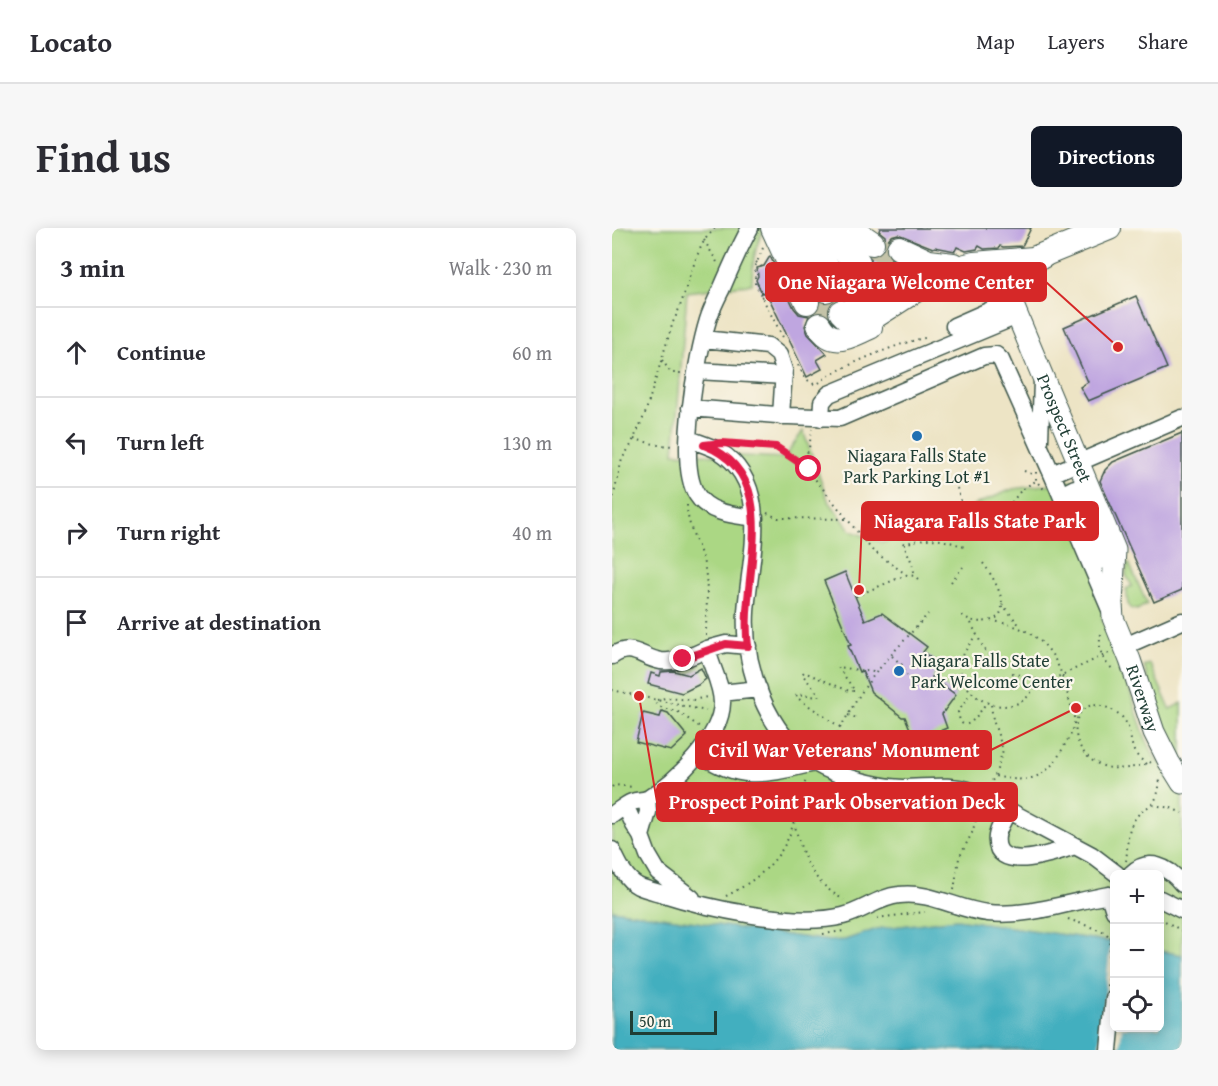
<!DOCTYPE html>
<html lang="en">
<head>
<meta charset="utf-8">
<style>
  :root { --surface:#fff; --page:#f7f7f7; --text:#2b2b33; --muted:#7c7c81; --line:#e1e1e2; --accent:#111827 }
  body { margin:0; font-family:"Gentium Book Plus",serif; background:var(--page); color:var(--text) }
  .controls { position:absolute; right:18px; bottom:18px; display:grid; overflow:hidden; border-radius:9px; box-shadow:0 3px 15px #0003 }
  .controls button { width:54px; height:54px; display:grid; place-items:center; padding:0; border:0; border-bottom:2px solid var(--line); background:var(--surface); color:var(--text); font:30px sans-serif }
  .scale { position:absolute; left:18px; bottom:15px; width:87px; box-sizing:border-box; padding-left:6px; border:3px solid #1f3d34; border-top:0; font-size:16px; line-height:21px; white-space:nowrap; color:#1f3d34; -webkit-text-stroke:4px #fbf7ec; paint-order:stroke }
  .stop { position:absolute; width:18px; height:18px; margin:-14px; border:4px solid #e11d48; border-radius:50%; background:#fff }
  .stop.end { background:#e11d48; border-color:#fff; box-shadow:0 2px 6px #0008 }
  .list { margin:0; padding:0; list-style:none }
  h2 { display:flex; justify-content:space-between; align-items:center; height:78px; margin:0; padding:0 24px; font-size:26px }
  h2 small { font-size:20px; font-weight:400; color:var(--muted) }
  .list li { display:grid; grid-template-columns:39px 1fr auto; gap:18px; align-items:center; box-sizing:border-box; height:90px; padding:0 24px; border-top:2px solid var(--line) }
  .list b { display:block; font-size:22px; white-space:nowrap }
  .list em { font-size:20px; font-style:normal; color:var(--muted) }
  .icon { flex:none; width:33px; height:33px; fill:none; stroke:currentColor; stroke-width:2; stroke-linecap:round; stroke-linejoin:round }
  .map { position:relative; flex:none; width:570px; height:822px; overflow:hidden; border-radius:9px }
  header { display:flex; align-items:center; gap:36px; box-sizing:border-box; height:84px; padding:0 30px; background:var(--surface); border-bottom:2px solid var(--line) }
  header strong { font-size:28px }
  nav { display:flex; gap:33px; margin-inline-start:auto; font-size:21px }
  .intro { display:flex; align-items:center; justify-content:space-between; box-sizing:border-box; height:144px; padding:0 36px }
  h1 { margin:0; font-size:42px }
  .button { padding:15px 27px; border-radius:9px; background:var(--accent); color:#fff; font-size:21px; font-weight:700 }
  main { display:flex; gap:36px; padding:0 36px }
  aside { flex:1; background:var(--surface); border-radius:9px; box-shadow:0 3px 15px #0003 }
  .map>svg:first-child { display:block }
  .green { fill:#abd784; stroke:#658a5c; stroke-width:1.5 }
  .water { fill:#42afbf; stroke:#30767a; stroke-width:1.5 }
  .pier { fill:#ede4c5 }
  .building { fill:#bfa6e0 }
  .lines { fill:none; stroke-linecap:round; stroke-linejoin:round }
  .highway-tunnel { stroke:#c4c3a8; stroke-width:24; stroke-dasharray:24 12; stroke-linecap:butt }
  .minor-casing { stroke:#3e564a; stroke-width:19 }
  .major-casing { stroke:#3e564a; stroke-width:23 }
  .highway-casing { stroke:#3e564a; stroke-width:26 }
  .path { stroke:#3e564a; stroke-width:2; stroke-dasharray:1.5 4.5; stroke-linecap:butt }
  .minor { stroke:#fff; stroke-width:16 }
  .major { stroke:#fff; stroke-width:21 }
  .highway { stroke:#fff; stroke-width:24 }
  .route { stroke:#e11d48; stroke-width:8 }
  .poi-dot { fill:#1f6fb2; stroke:#fbf7ec; stroke-width:2 }
  .labels { text-anchor:middle; stroke-width:4.5; stroke-linejoin:round; paint-order:stroke }
  .street-label { font-size:18px; fill:#1f3d34; stroke:#fbf7ec }
  .poi-label { font-size:18px; fill:#1f3d34; stroke:#fbf7ec }
  .leader { fill:none; stroke:#d62828; stroke-width:2 }
  .callout-dot { fill:#d62828; stroke:#fbf7ec; stroke-width:2 }
  .callout { fill:#d62828; stroke:#d62828; stroke-width:2 }
  .callout-label { font-size:20px; text-anchor:middle; font-weight:bold; fill:#fff }
</style>
</head>
<body>
<header>
<strong>Locato</strong>
<nav><a>Map</a><a>Layers</a><a>Share</a></nav>
</header>
<div class="intro"><h1>Find us</h1><a class="button">Directions</a></div>
<main>
<aside>
<h2>3 min<small>Walk · 230 m</small></h2>
<ul class="list">
<li><svg class="icon" aria-label="ahead" viewBox="0 0 24 24"><path d="M12 20V5M6 11l6-6 6 6"/></svg><div><b>Continue</b></div><em>60 m</em></li>
<li><svg class="icon" aria-label="left" viewBox="0 0 24 24"><path d="M17 20v-9H6M10 6l-5 5 5 5"/></svg><div><b>Turn left</b></div><em>130 m</em></li>
<li><svg class="icon" aria-label="right" viewBox="0 0 24 24"><path d="M7 20v-9h11M14 6l5 5-5 5"/></svg><div><b>Turn right</b></div><em>40 m</em></li>
<li><svg class="icon" aria-label="arrive" viewBox="0 0 24 24"><path d="M6 21V4h12l-3 4 3 4H6"/></svg><div><b>Arrive at destination</b></div></li>
</ul>
</aside>
<div class="map">
<svg width="570" height="822" viewBox="0 0 570 822">
  <rect width="100%" height="100%" fill="#fbf7ec"/>
  <filter id="ink" filterUnits="userSpaceOnUse"><feTurbulence type="fractalNoise" baseFrequency=".0167" numOctaves="2"/><feDisplacementMap in="SourceGraphic" scale="12" xChannelSelector="R" yChannelSelector="G"/><feConvolveMatrix kernelMatrix="1 2 1 2 8 2 1 2 1" color-interpolation-filters="sRGB"/></filter>
  <filter id="wash" filterUnits="userSpaceOnUse"><feTurbulence type="fractalNoise" baseFrequency=".008" numOctaves="4" result="noise"/><feDisplacementMap in="SourceGraphic" scale="24" xChannelSelector="R" yChannelSelector="G"/><feGaussianBlur stdDeviation="1.35" result="paint"/><feColorMatrix in="noise" values="0 0 0 0 0 0 0 0 0 0 0 0 0 0 0 0 0 1.4 0 .05"/><feComposite in="paint" operator="in"/></filter>
  <g filter="url(#wash)">
    <rect width="100%" height="100%" fill="#ede4c5"/>
    <path class="green" d="M0,0H153C142,17 140,37 140,56L75,64L62,225L172,230L191,203L216,272L239,303L271,315L401,261L462,253L497,333L490,391L512,446L533,509L545,534L548,533L570,566V727L548,723V646H502V719H499V714L345,691L265,701L233,712L217,713L0,682Z
      M517,335L535,376L525,382L518,380C513,373 517,368 514,361L520,358L514,347L515,336Z
      M538,436L558,481L570,475V533C550,507 541,470 532,438Z"/>
    <path class="water" d="M0,682L217,713L233,712L265,701L345,691L499,714L502,775L491,780L502,782V800H548V723L570,727V822H0Z"/>
    <path class="pier" d="M499,714H502V800H510L507,822H487Z"/>
    <g id="blocks">
      <path class="building" d="M268,0H419L410,18L391,19L388,18L387,20L372,21L367,18L365,21L354,23L345,19L343,23L323,19L321,20L286,6L279,8L274,14L273,8L267,3Z
        M273,20L275,28L280,32L274,39L263,37L259,38V29L267,28Z
        M158,28L182,80L187,86L197,88L193,98L196,106L215,126L205,132L210,141L195,149L154,64L150,65L144,52L146,48L145,40L152,38Z
        M524,68L555,140L476,173L468,159L476,154L452,99Z
        M570,205V362L542,374L488,253L493,242L501,234Z
        M233,344L253,392L270,385L315,419L311,424L328,437L320,449L344,467L330,486L335,500L303,513L293,489H290L259,464L250,443L247,444L236,418L239,417L212,353Z
        M89,440L94,451L86,457L70,465L36,456L39,445L48,448L49,444L62,443L77,447Z
        M50,483L56,485L75,508L59,523L24,514L31,485L48,489Z"/>
    </g>
  </g>
  <g filter="url(#ink)">
    <use href="#blocks" fill-opacity="0" stroke="#3e564a" stroke-width="1.5"/>
    <g class="lines">
      <path class="highway-tunnel" d="M260,15L280,31
        M239,41L258,60
        M221,57L238,77
        M207,67L222,89"/>
      <defs>
        <path id="minor" d="M138,0C127,20 118,41 109,62C104,72 99,82 96,92C85,128 64,236 85,267C97,286 123,287 143,290
          M342,98L399,73
          M92,111L156,118L167,127L172,142L169,188
          M85,143L172,148
          M78,180L177,188L228,190L372,128L384,127L389,132L440,246L499,384
          M209,190L210,174L217,166L405,88
          M77,211C87,215 98,218 107,223C162,257 137,333 134,384C131,438 155,507 203,535C224,548 265,559 290,560C315,560 337,555 362,564L480,627L505,646
          M428,213L430,152
          M440,246L570,190
          M463,260L491,332L486,334L455,264Z
          M513,418L570,393
          M95,421L114,416L136,418
          M0,428C21,414 29,430 49,433C65,435 81,428 95,421C99,439 110,457 110,475C109,510 65,552 37,570C32,573 26,572 20,574C14,576 6,583 0,587
          M109,465L147,461
          M87,525C129,555 155,546 202,535
          M14,579L22,597L29,608L36,627L46,644L80,670
          M396,582C393,590 386,600 385,608C380,648 445,624 463,618
          M29,608L36,584L35,571
          M0,622C6,635 13,651 26,658C33,661 41,663 48,665C95,680 181,700 231,688C251,683 267,669 287,667C318,663 346,682 376,685C417,689 457,674 497,667
          M519,646C536,629 557,639 570,656
          M497,667L502,683
          M548,671L570,682
          M497,822L502,770"/>
        <g id="major">
          <path id="s1" d="M432,29C415,38 396,48 398,70L503,322L500,376L501,390L518,432L542,504L557,534L570,555"/>
        </g>
        <path id="highway" d="M161,0L195,74
          M180,0L200,25L228,52
          M205,0L246,34
          M238,0L260,15
          M183,18L195,39L214,62
          M287,20L317,34L341,37
          M265,51L277,55H285L362,36L421,31L497,0
          M245,72C257,82 268,74 281,68
          M229,84C238,94 244,96 257,92L316,54
          M207,97C221,121 239,107 258,99"/>
      </defs>
      <use href="#minor" class="minor-casing"/>
      <use href="#major" class="major-casing"/>
      <use href="#highway" class="highway-casing"/>
      <path class="path" d="M92,12L105,34
        M151,20L143,39V56L173,113
        M144,34L151,40
        M149,69L155,66
        M50,132L59,145H71
        M186,137L194,151L205,158
        M207,155C219,142 296,111 314,110
        M22,211L46,217L63,218
        M120,216L164,219L191,236L260,322L295,347L303,348L307,352
        M191,236L197,220L200,201
        M412,243L423,247
        M424,244V253L432,261
        M492,244L494,245
        M345,260L356,297L364,310
        M0,275L10,231L19,217L33,186L61,94C74,69 78,40 91,15C94,9 99,5 103,0
        M75,277C75,299 87,316 92,336C97,359 94,383 94,407
        M396,279L410,261L424,253
        M155,285L166,290L235,291
        M279,287L300,335L303,348
        M372,312L384,296
        M292,317C311,307 333,311 352,319
        M339,354L351,339
        M244,368L294,347
        M390,376L409,399
        M350,387C358,393 365,395 376,393C406,388 380,346 370,334
        M359,395L372,421L381,430
        M365,406C358,415 351,424 349,435C345,467 388,490 413,471C419,466 423,459 427,452
        M489,406C485,420 491,436 503,442
        M280,428L290,437L295,448
        M400,445L427,452H439L497,425
        M0,462L94,483
        M360,464L346,484C350,513 368,484 374,475
        M45,472L53,470L81,472L95,469
        M44,475L50,480L66,484L88,499
        M379,477L381,492L391,522L383,548
        M236,487L247,491
        M228,499L184,469L185,466L206,469L207,467L190,446L192,444L237,463H243L226,439L261,444L264,446
        M211,525C227,505 237,483 251,462C268,437 296,409 316,386
        M535,536C530,532 525,529 522,523C516,507 520,493 502,483C444,450 448,569 539,534
        M377,558L383,548C417,556 435,551 451,520C455,512 462,504 462,495C463,486 458,476 456,468C446,424 427,400 381,393
        M0,559L2,557L21,559
        M541,577L559,580L570,585
        M366,584L374,593
        M182,594C191,631 198,652 232,672
        M514,633C516,620 514,606 521,594C533,573 545,586 548,551
        M342,662L347,630L360,605L367,582
        M114,668C142,654 168,634 179,603C185,585 187,567 195,550
        M265,690L313,684
        M548,690L570,703
        M456,691L493,704L500,712
        M211,706L232,703
        M495,758L500,695"/>
      <use href="#minor" class="minor"/>
      <use href="#major" class="major"/>
      <use href="#highway" class="highway"/>
    </g>
  </g>
  <g class="lines" filter="url(#ink)">
    <path class="route" d="M71,431L114,416L136,418C126,353 176,249 92,217L110,215L164,219L197,241"/>
  </g>
  <g class="poi-dot">
    <circle cx="305" cy="208" r="6"/>
    <circle cx="287" cy="443" r="6"/>
  </g>
  <g class="labels">
    <g class="street-label">
      <text dy="6" stroke="none"><textPath href="#s1" startOffset="198">Prospect Street</textPath></text>
      <text dy="6" stroke="none"><textPath href="#s1" startOffset="484">Riverway</textPath></text>
    </g>
    <g class="poi-label">
      <text x="305" y="234">Niagara Falls State<tspan x="305" dy="21">Park Parking Lot #1</tspan></text>
      <text x="299" y="439" text-anchor="start">Niagara Falls State<tspan x="299" dy="21">Park Welcome Center</tspan></text>
    </g>
  </g>
  <path class="leader" d="M506 119L434 54M247 362L250 293M464 480L379 522M27 468L45 574"/>
  <g class="callout-dot">
    <circle cx="506" cy="119" r="6"/>
    <circle cx="247" cy="362" r="6"/>
    <circle cx="464" cy="480" r="6"/>
    <circle cx="27" cy="468" r="6"/>
  </g>
  <g class="callout">
    <rect x="154" y="35" width="280" height="38" rx="6"/>
    <rect x="250" y="274" width="236" height="38" rx="6"/>
    <rect x="84" y="503" width="295" height="38" rx="6"/>
    <rect x="45" y="555" width="360" height="38" rx="6"/>
  </g>
  <g class="callout-label">
    <text x="294" y="61">One Niagara Welcome Center</text>
    <text x="368" y="300">Niagara Falls State Park</text>
    <text x="232" y="529">Civil War Veterans' Monument</text>
    <text x="225" y="581">Prospect Point Park Observation Deck</text>
  </g>
</svg>
<div class="controls">
<button>+</button>
<button>−</button>
<button><svg class="icon" aria-label="locate" viewBox="0 0 24 24"><circle cx="12" cy="12" r="6"/><path d="M12 2v4M12 18v4M2 12h4M18 12h4"/></svg></button>
</div>
<div class="scale">50 m</div>
<div class="stop" style="left:197px;top:241px"></div>
<div class="stop end" style="left:71px;top:431px"></div>
</div>
</main>
</body>
</html>
